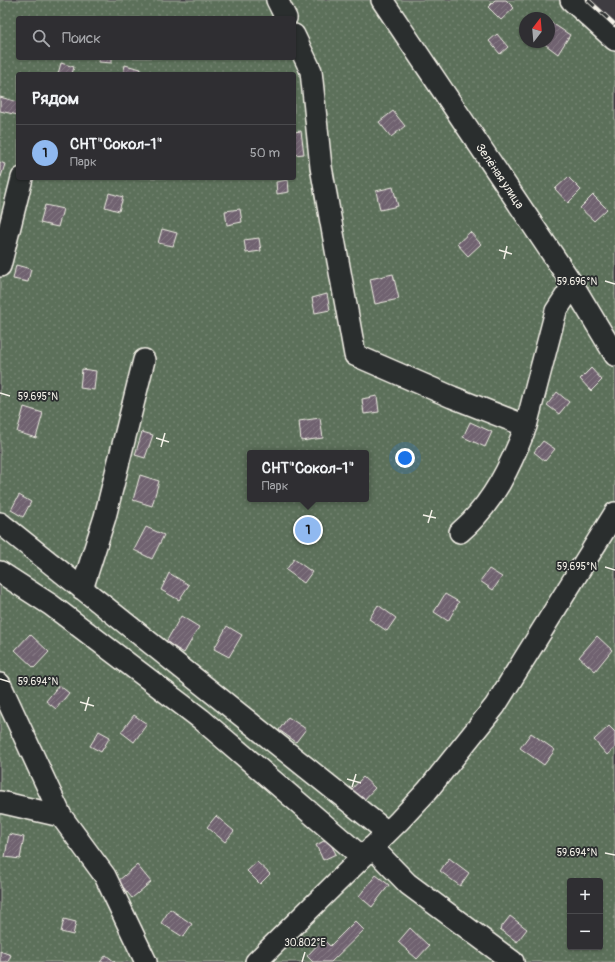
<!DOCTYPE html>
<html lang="ru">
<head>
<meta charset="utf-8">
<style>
  :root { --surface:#2f2e32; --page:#3b3a3e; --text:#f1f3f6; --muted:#a7a8ac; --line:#4a4a4d; --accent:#90b9f0 }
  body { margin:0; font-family:Pangolin,sans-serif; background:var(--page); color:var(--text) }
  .controls { position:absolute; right:12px; bottom:12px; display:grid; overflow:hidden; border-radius:4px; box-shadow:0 1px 3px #0004 }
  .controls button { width:36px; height:36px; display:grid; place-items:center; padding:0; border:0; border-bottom:1px solid var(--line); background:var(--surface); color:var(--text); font:20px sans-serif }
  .compass { position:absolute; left:519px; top:12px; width:36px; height:36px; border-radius:50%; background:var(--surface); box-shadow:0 1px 3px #0004; rotate:16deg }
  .you { position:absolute; left:405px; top:458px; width:14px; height:14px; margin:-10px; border:3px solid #fff; border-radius:50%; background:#1a73e8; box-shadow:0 0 0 6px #1a73e833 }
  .badge { display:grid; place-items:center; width:26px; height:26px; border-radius:50%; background:var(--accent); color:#111; font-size:13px; font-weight:700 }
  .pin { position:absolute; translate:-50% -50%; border:2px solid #fff; box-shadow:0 1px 4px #0006 }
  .popup { position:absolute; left:247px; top:450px; width:122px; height:52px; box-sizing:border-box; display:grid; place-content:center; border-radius:4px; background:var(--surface); filter:drop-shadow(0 1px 3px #0005); font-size:13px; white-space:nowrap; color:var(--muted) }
  .popup b { font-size:15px; color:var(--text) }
  .popup::after { content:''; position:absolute; left:50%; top:100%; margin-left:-8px; border:8px solid transparent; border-top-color:var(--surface) }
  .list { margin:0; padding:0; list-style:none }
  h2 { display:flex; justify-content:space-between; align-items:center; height:52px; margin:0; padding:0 16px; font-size:17px }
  h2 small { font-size:13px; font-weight:400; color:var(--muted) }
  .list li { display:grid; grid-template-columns:26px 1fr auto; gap:12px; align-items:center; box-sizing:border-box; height:56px; padding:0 16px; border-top:1px solid var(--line) }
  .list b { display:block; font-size:15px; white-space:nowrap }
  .list p { margin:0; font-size:13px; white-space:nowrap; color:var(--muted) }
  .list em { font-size:13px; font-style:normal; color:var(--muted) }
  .icon { flex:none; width:22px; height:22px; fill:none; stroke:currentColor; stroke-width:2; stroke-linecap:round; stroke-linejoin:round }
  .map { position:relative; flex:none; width:615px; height:962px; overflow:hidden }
  .search { position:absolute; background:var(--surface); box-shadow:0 1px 3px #0004; left:16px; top:16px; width:280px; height:44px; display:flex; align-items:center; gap:10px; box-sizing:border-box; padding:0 14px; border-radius:4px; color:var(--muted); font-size:15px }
  .panel { position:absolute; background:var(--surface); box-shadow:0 1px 3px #0004; left:16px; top:72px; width:280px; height:108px; border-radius:4px }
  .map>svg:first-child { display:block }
  .garden { fill:url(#garden-dots); stroke:#a8b0a1; fill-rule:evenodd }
  .building { fill:url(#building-hatch); stroke:#f4f1e8 }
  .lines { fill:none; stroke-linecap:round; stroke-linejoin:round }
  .minor-casing { stroke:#f4f1e8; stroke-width:24 }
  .minor { stroke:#2a2d2e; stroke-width:21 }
  .rail-casing { stroke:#f4f1e8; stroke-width:4.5 }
  .rail { stroke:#2a2d2e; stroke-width:3; stroke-dasharray:9; stroke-linecap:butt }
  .ticks { fill:none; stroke:#f4f1e8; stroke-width:1.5 }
  .labels { text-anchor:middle; stroke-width:3.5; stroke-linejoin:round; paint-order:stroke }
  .street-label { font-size:12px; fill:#f4f1e8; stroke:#2a2d2e }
  .ticks-label { font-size:10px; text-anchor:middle; fill:#f4f1e8; stroke:#2a2d2e; stroke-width:3.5; stroke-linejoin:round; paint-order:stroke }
</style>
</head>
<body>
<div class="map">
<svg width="615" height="962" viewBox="0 0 615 962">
  <defs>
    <pattern id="garden-dots" width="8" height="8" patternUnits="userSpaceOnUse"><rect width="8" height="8" fill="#5c705a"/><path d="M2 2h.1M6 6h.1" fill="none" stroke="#748572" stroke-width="1.8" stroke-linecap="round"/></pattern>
    <pattern id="building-hatch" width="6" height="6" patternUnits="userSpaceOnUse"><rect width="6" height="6" fill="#706270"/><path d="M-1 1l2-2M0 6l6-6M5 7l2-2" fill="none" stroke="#857984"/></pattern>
  </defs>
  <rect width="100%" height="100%" fill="#3f3d42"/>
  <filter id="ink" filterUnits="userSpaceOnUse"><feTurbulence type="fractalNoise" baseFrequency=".025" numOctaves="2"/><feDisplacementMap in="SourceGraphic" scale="8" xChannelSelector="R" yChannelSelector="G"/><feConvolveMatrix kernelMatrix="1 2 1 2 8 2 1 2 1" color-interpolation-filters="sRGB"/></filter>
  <g filter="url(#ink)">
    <path class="garden" d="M0,0H578L615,34V962H0ZM18,18H294V58H18ZM525,18H549V42H525ZM18,74H294V178H18ZM250,453H366V499H250ZM570,881H600V947H570Z"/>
    <path class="building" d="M495,0H506L514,8L501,20L488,7Z
      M549,21L570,35L558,54L542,42H549Z
      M497,34L508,47L500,54L489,41Z
      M99,58H112V63L99,62Z
      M61,63L74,67L72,74H58Z
      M125,65L141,69L140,74H123Z
      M0,97L18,102V115L0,111Z
      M393,111L405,126L391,137L379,122Z
      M301,131L304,154L294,155V132Z
      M0,162L5,164L1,177H0Z
      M568,177L581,190L568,203L555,189Z
      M288,180L289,192L277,194L276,182Z
      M393,187L398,206L380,210L376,191Z
      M109,193L123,197L119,211L105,207Z
      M593,195L607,209L594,221L580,208Z
      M45,205L63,209L58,227L40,223Z
      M240,209L242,222L227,225L225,211Z
      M162,229L177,233L173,246L158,243Z
      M470,232L481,244L468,256L457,244Z
      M259,238L261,251L246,253L244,240Z
      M16,265L31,269L28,282L13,279Z
      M393,274L399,299L375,304L370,279Z
      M327,294L330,310L315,313L312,298Z
      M591,368L602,380L591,391L580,379Z
      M82,369L96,371L94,390L80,388Z
      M557,392L569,402L559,414L547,405Z
      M377,396L379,412L364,414L362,399Z
      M24,407L43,413L36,438L17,432Z
      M320,418L323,438L301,441L299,421Z
      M470,422L492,432L485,447L463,437Z
      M142,432L153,435L145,458L135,455Z
      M543,441L555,449L545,461L534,452Z
      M140,475L159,481L152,506L133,500Z
      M19,495L31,502L23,517L11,510Z
      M146,527L164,535L152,559L134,550Z
      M294,559L312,572L304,583L286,570Z
      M489,569L502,577L493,590L480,581Z
      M169,573L189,585L179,600L161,590Z
      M445,594L459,602L448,621L434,612Z
      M378,605L396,618L387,631L369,619Z
      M181,616L199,627L184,653L166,642Z
      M227,626L242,635L229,657L214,649Z
      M30,634L49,652L34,668L15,650Z
      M597,636L612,650L595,671L579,657Z
      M59,685L69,693L56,709L46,701Z
      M134,715L147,724L134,742L121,732Z
      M288,717L306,729L296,742L279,730Z
      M609,726L615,732V748L607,755L594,740Z
      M99,731L110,737L101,752L90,746Z
      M531,733L555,750L544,765L520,748Z
      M363,777L375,788L362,802L350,791Z
      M216,816L234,831L225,842L207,827Z
      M9,834L24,837L20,859L5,857Z
      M328,839L336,854L323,860L316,845Z
      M449,858L469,873L460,886L440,871Z
      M257,862L270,874L260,884L247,871Z
      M137,865L151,882L132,898L118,881Z
      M376,875L389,885L372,907L359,896Z
      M170,909L192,924L183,937L161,923Z
      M510,916L527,929L517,942L500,929Z
      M64,919L76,922L73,935L61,932Z
      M355,921L364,930L331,962H313L307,956L323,939L330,946Z
      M410,928L429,946L417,959L398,942Z
      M0,951L11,955L8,962H0Z
      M106,955L115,962H100Z"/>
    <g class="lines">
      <defs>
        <path id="minor" d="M277,0L286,18
          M382,0L573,285L615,355
          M571,0L615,40
          M294,35L311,71L321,167L355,355L452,397L526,426L556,311L573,285
          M0,266L22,178
          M0,523L387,832
          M460,532C493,504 511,465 526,426
          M0,572L51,605L201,719L362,857
          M82,589L105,517L144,360
          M0,684L61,816L105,876L146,962
          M0,802L61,816
          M372,847L408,884L513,962
          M256,962L399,821L427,791L495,706L615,513"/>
      </defs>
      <use href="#minor" class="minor-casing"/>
      <use href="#minor" class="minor"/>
      <defs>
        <path id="rail" d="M588,0L615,25"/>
      </defs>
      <use href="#rail" class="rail-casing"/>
      <use href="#rail" class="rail"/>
    </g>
  </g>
  <path class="ticks" d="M499,250L512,254M504,259L507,246M605,281L615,284M0,393L10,396M156,438L169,442M161,447L165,433M423,515L436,518M428,523L432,510M605,567L615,570M0,679L10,682M80,702L94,706M85,711L89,697M347,779L361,783M352,787L356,774M605,853L615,855M302,962L305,952"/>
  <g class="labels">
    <g class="street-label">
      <text transform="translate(500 176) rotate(56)" y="4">Зелёная улица</text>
    </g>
  </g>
  <g class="ticks-label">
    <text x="577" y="285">59.696°N</text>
    <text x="38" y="400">59.695°N</text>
    <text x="577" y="570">59.695°N</text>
    <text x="38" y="685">59.694°N</text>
    <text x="577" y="856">59.694°N</text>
    <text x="305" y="946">30.802°E</text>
  </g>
</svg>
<div class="controls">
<button>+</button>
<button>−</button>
</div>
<svg class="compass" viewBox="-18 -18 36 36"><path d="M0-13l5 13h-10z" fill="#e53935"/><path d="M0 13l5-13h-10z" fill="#a7a8ac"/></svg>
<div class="you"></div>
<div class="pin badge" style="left:308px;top:530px">1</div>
<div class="popup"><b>СНТ&quot;Сокол-1&quot;</b>Парк</div>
<div class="search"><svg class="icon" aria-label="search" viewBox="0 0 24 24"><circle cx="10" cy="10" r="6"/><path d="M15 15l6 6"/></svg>Поиск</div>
<section class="panel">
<h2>Рядом<small></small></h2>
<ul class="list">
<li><span class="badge">1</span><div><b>СНТ&quot;Сокол-1&quot;</b><p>Парк</p></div><em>50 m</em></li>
</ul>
</section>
</div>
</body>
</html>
